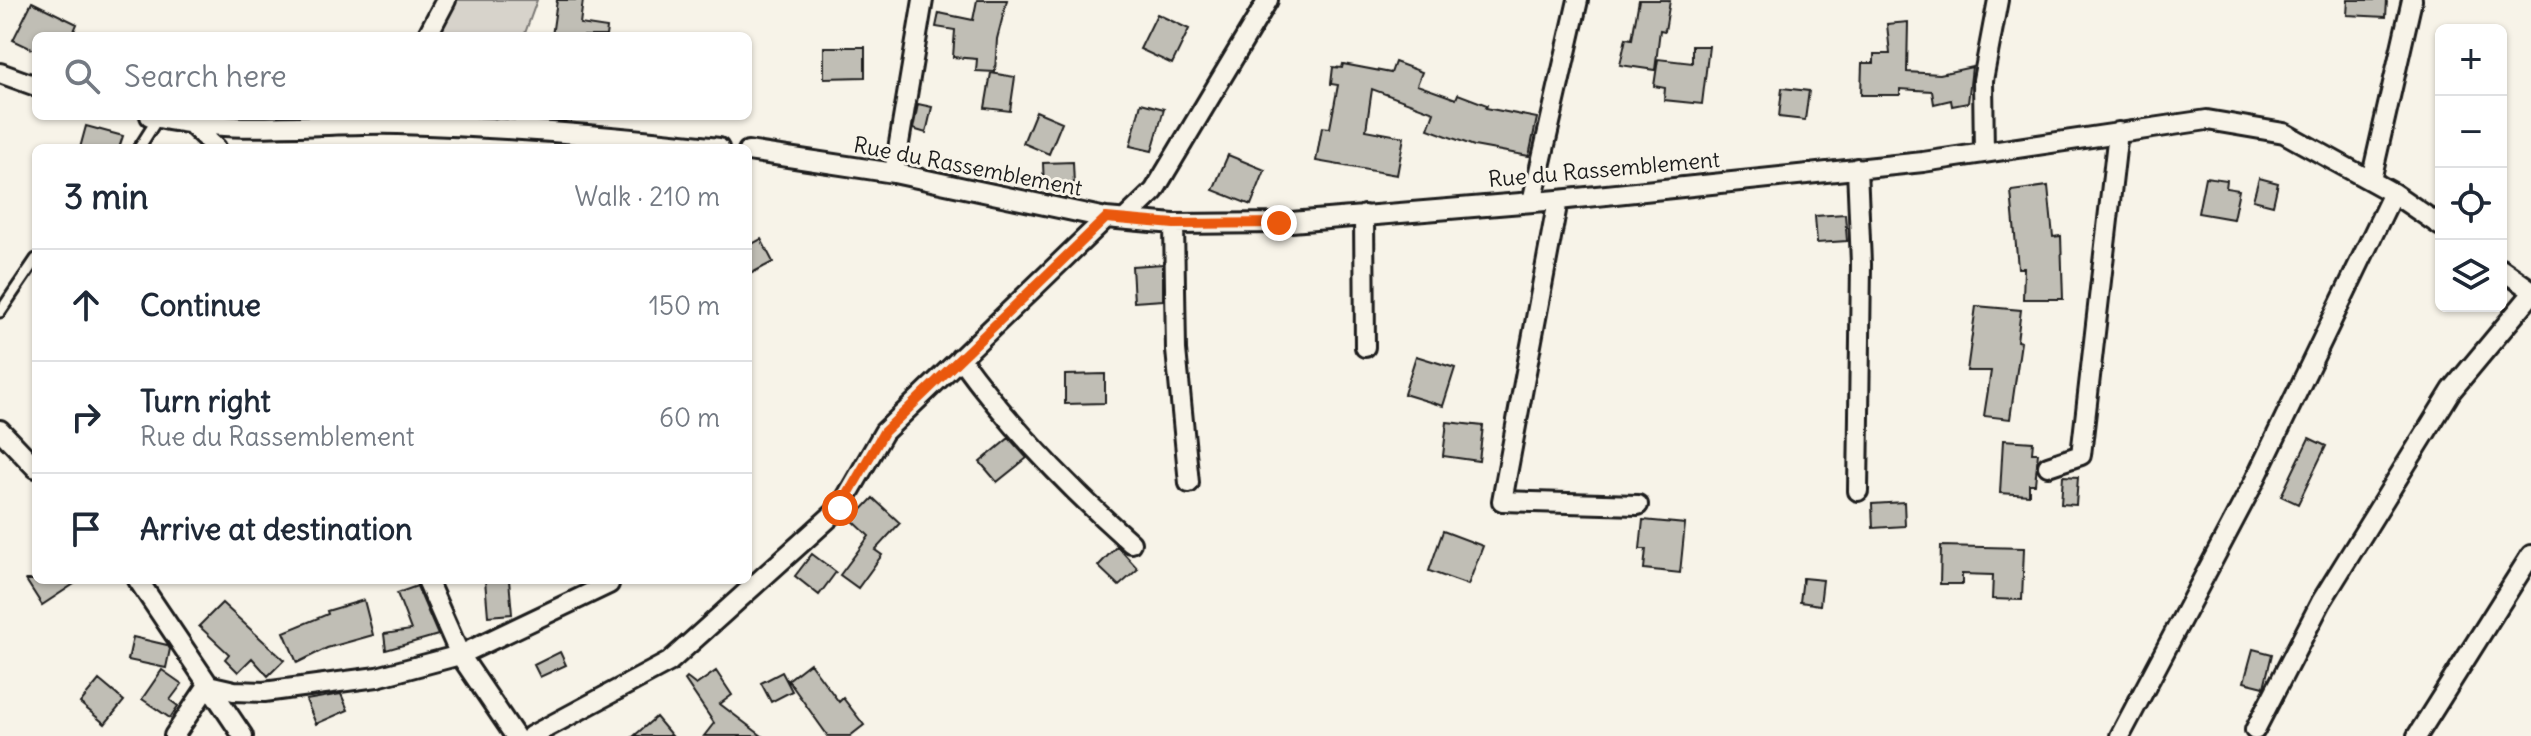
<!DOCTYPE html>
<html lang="en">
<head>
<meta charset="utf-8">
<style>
  :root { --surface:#fff; --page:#f6f6f7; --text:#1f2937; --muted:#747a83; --line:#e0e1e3 }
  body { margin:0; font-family:Delius,sans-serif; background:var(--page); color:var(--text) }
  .controls { position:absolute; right:24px; top:24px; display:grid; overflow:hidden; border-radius:12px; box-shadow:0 2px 6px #0004 }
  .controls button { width:72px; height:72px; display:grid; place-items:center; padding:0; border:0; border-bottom:2px solid var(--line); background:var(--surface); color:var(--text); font:40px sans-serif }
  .stop { position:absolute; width:24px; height:24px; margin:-18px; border:6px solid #ea580c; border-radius:50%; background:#fff }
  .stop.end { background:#ea580c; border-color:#fff; box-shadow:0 2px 8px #0008 }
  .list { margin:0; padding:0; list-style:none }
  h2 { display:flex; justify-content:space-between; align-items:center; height:104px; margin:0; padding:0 32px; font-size:34px }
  h2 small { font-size:26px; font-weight:400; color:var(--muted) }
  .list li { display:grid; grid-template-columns:52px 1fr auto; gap:24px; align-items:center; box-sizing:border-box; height:112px; padding:0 32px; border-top:2px solid var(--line) }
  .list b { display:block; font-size:30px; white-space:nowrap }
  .list p { margin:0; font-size:26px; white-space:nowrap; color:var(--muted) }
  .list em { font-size:26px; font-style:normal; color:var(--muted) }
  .icon { flex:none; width:44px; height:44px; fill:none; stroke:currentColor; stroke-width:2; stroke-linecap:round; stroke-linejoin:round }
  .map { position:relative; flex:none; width:2531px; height:736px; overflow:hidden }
  .search { position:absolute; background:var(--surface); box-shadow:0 2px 6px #0004; left:32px; top:32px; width:720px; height:88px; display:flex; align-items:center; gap:20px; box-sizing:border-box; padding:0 28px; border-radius:12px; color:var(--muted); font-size:30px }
  .panel { position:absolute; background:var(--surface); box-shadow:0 2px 6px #0004; left:32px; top:144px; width:720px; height:440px; border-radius:12px }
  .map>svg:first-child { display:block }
  .green { fill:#d7d3cb; stroke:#7a7874; stroke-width:2 }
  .building { fill:#c0beb5; stroke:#1c1c1c; stroke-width:2 }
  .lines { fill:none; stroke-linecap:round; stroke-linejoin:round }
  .service-casing { stroke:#1c1c1c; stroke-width:15 }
  .minor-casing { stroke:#1c1c1c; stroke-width:24 }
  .service { stroke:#f7f3e8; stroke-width:9 }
  .minor { stroke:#f7f3e8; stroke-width:18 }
  .route { stroke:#ea580c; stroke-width:10 }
  .labels { text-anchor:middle; stroke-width:6; stroke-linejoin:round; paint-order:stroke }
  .street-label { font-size:22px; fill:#1c1c1c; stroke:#f7f3e8 }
</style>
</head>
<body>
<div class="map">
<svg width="2531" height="736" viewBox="0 0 2531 736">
  <rect width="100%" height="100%" fill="#f7f3e8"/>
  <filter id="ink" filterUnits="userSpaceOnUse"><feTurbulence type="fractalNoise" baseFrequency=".0125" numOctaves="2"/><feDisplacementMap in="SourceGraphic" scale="16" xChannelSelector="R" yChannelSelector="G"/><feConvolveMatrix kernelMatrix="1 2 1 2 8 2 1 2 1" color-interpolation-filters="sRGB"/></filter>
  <g filter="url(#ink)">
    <path class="green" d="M448,0H537L524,36H433Z"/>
    <path class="building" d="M557,0H583L580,24L607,28L606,36H552Z
      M977,0H1007L997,39L995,72L976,71L977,59L953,57L955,30L936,27L939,13L973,20Z
      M1639,0H1670L1665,31L1660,30L1655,70L1620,65L1626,38L1632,39Z
      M2348,0H2387L2386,17L2347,15Z
      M32,2L77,24L72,36H36V51L13,40Z
      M1157,14L1189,29L1172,64L1140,49Z
      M1908,22L1907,72L1940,74L1972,67L1968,103L1952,106L1951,100L1934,104L1932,91L1900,89V95H1861L1862,63H1874V54H1890L1887,24Z
      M1692,46H1709L1702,104L1664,100L1665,88L1654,86L1658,59L1692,63Z
      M824,47H865V77L824,78Z
      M1395,62L1422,72L1417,85L1456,99L1458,94L1487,105L1486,108L1537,118L1529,156L1474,146L1428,129L1434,112L1372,89L1366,130L1404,137L1397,175L1316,161L1322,127L1330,128L1338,85L1331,84L1333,67L1342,68L1343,64L1391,73Z
      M991,73L1015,77L1010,111L985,108Z
      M1782,88L1809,91L1805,120L1779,117Z
      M1141,103L1164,109L1152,151L1130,146Z
      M918,104L932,107L926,133L913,129Z
      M1036,111L1062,122L1049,154L1023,143Z
      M86,126L123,136L119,148H80Z
      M1228,155L1265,170L1251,205L1213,190Z
      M1073,162L1074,185L1044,186L1043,163Z
      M2205,177L2227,180L2226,188L2239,190L2233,219L2198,213Z
      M2259,178L2278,183L2273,205L2253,200Z
      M2048,186L2053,237L2061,236L2063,299H2023L2024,268H2018L2011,191Z
      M1845,214L1847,241L1817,243L1815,216Z
      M761,239L773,262L748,275V246Z
      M1163,264V300L1134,302L1132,266Z
      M1976,306L2021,310L2017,341L2021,342L2010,419L1984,416L1991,371H1967Z
      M1416,356L1455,368L1443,406L1404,394Z
      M1105,374V403L1065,404V375Z
      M1447,422L1483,426L1479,461L1443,456Z
      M1009,438L1027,458L997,482L980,462Z
      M2309,438L2326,446L2298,504L2281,496Z
      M2003,440L2033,442L2032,453H2038L2035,484H2029V495L2000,493Z
      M2063,476L2078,477L2076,505L2061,504Z
      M873,498L900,523L875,550L882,555L858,588L840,575L869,536L852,520Z
      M1904,502L1905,526L1873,528L1872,504Z
      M1643,520L1685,524L1680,573L1644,569L1646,549H1640Z
      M1443,531L1483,546L1468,585L1429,571Z
      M1117,546L1138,569L1119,586L1098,566Z
      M1941,546L2024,548L2022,600L1992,599L1993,575L1962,574V584H1940Z
      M812,554L836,572L819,595L795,576Z
      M1803,578L1823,580L1820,605L1800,602Z
      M26,580H80L42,605Z
      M485,580H509L512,614L488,616Z
      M417,586L438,635L386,650L384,634L411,630L397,593Z
      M364,600L373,635L327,648L297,663L284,632L328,614L327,611Z
      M222,603L284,660L268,676L252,658L238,672L225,659L229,654L199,626Z
      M133,637L167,645L170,649L166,668L128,660Z
      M2253,649L2272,654L2264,687L2244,682Z
      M560,652L566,665L540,677L534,665Z
      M810,663L839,702L843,698L864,725L850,736H828L788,680Z
      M162,670L182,684L170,700L178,706L170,718L142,699Z
      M716,671L732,695L720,704L762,736H704L714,723L685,680L687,678L696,685Z
      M782,672L792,691L771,702L761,683Z
      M99,680L124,701L105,724L80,703Z
      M341,694L348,710L316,724L306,700Z
      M656,717L672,736H634Z"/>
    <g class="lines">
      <defs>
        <path id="service" d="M139,148L158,118
          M0,312L36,259"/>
        <path id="minor" d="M427,36L446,0
          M0,73L36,86
          M150,116C231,136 315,122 398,124C504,127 613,136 719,148
          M194,127L216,148
          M748,151L894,173L1106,218L1174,224L1279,223L1558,200L1923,162L2207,120L2284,133L2393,193L2441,226
          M1984,153L1983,80L1998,0
          M1857,168L1861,264L1858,491
          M894,173L923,0
          M2371,180L2412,0
          M1558,200L1502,501L1638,505
          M1532,202L1578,0
          M1364,215L1365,347
          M1125,219L1154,191L1268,0
          M1174,224L1176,350L1189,483
          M2501,269L2531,290
          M960,358C1010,427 1067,486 1131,543
          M0,430L36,468
          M2048,466L2081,455L2118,132
          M138,580L243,736
          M427,580L460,655L515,736
          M2255,730L2321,602L2452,390L2531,295
          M174,736L208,685L234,691L264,692L377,677L460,655L609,584
          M531,736L669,662L840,508L884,432L1106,218
          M2120,736L2253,484L2393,193
          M2417,736L2531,555"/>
      </defs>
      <use href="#service" class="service-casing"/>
      <use href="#minor" class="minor-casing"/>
      <use href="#service" class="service"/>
      <use href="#minor" class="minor"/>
    </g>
  </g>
  <g class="lines" filter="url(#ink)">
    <path class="route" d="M840,508L884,432L1106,218L1174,224L1279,223"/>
  </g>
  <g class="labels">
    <g class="street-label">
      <text transform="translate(968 166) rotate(11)" y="8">Rue du Rassemblement</text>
      <text transform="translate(1604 169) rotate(-5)" y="8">Rue du Rassemblement</text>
    </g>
  </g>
</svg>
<div class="controls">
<button>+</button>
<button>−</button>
<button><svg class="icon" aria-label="locate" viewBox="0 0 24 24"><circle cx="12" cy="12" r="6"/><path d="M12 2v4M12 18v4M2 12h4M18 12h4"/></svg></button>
<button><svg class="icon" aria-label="layers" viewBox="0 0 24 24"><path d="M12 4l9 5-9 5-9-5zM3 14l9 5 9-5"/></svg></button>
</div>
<div class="stop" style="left:840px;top:508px"></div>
<div class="stop end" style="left:1279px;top:223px"></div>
<div class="search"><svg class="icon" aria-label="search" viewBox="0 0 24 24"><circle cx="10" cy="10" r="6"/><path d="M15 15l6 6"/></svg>Search here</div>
<section class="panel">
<h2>3 min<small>Walk · 210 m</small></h2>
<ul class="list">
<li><svg class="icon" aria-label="ahead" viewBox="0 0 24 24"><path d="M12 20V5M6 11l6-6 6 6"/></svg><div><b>Continue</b></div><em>150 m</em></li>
<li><svg class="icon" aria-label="right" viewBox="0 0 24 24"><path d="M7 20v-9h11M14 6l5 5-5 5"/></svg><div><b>Turn right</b><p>Rue du Rassemblement</p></div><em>60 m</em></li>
<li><svg class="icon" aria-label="arrive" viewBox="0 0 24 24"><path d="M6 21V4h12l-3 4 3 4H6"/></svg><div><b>Arrive at destination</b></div></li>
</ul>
</section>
</div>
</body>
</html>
